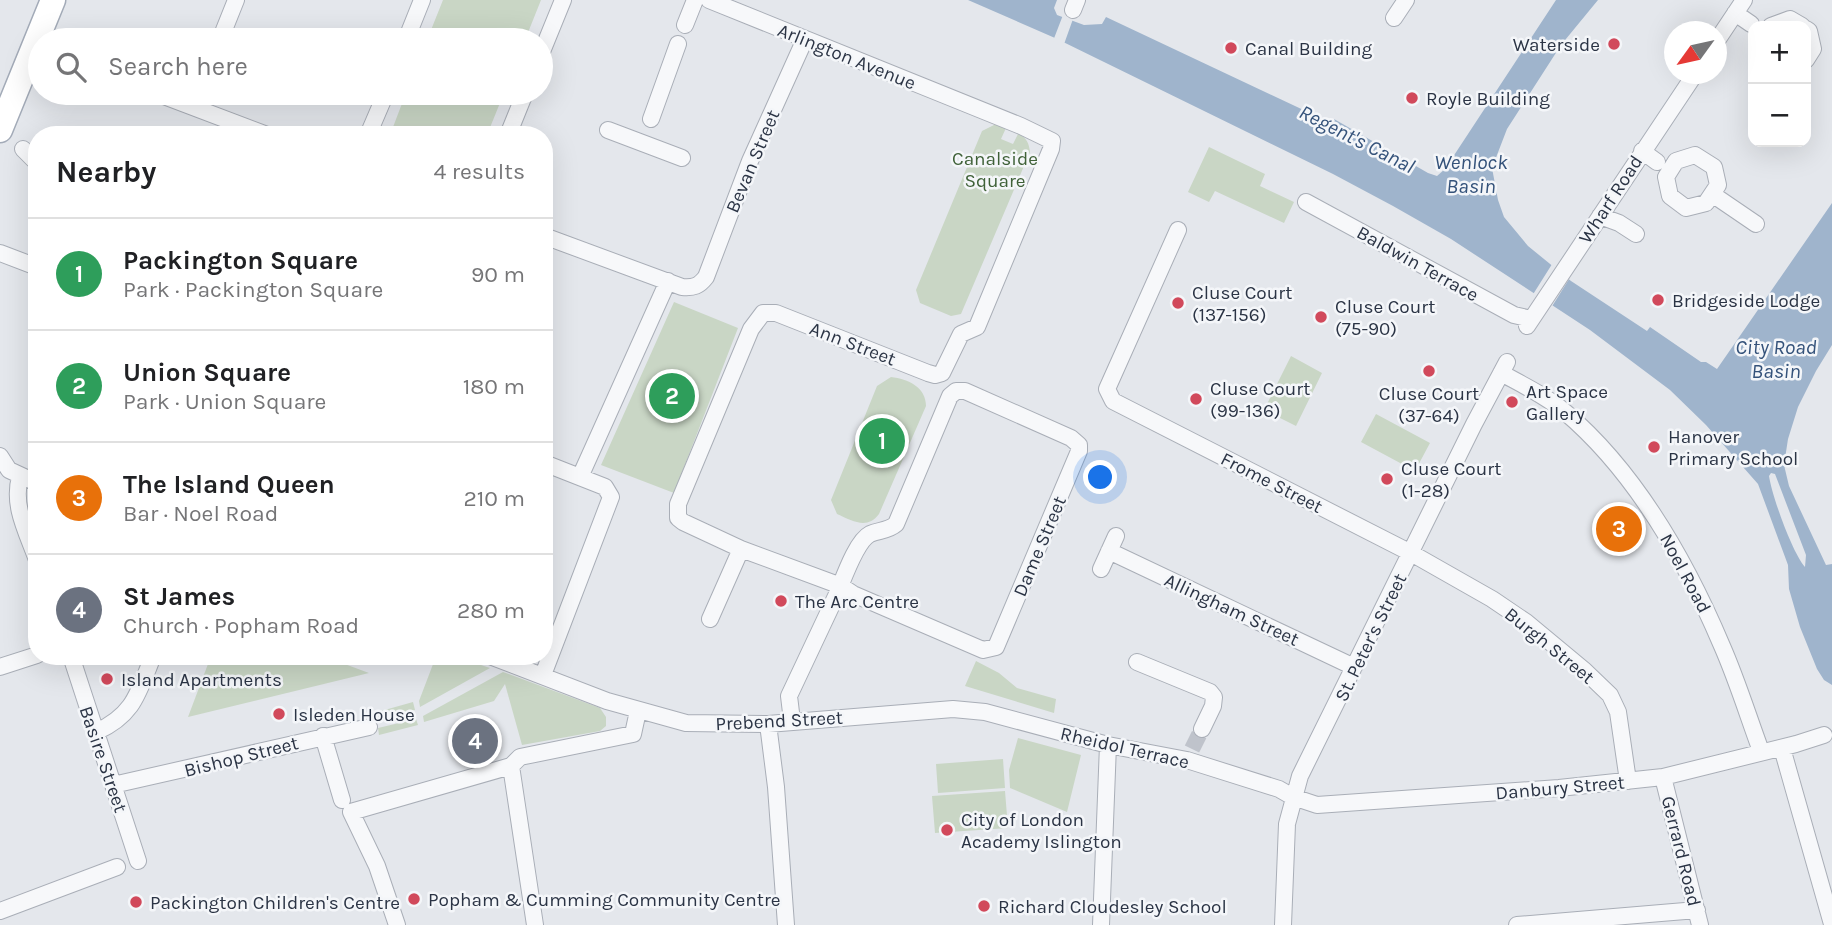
<!DOCTYPE html>
<html lang="en">
<head>
<meta charset="utf-8">
<style>
  :root { --surface:#fff; --page:#f2f2f2; --text:#202124; --muted:#757577; --line:#e0e0e0; --accent:#2563eb }
  body { margin:0; font-family:Karla,sans-serif; background:var(--page); color:var(--text) }
  .controls { position:absolute; right:21px; top:21px; display:grid; overflow:hidden; border-radius:14px; box-shadow:0 7px 28px #0002 }
  .controls button { width:63px; height:63px; display:grid; place-items:center; padding:0; border:0; border-bottom:2px solid var(--line); background:var(--surface); color:var(--text); font:35px sans-serif }
  .compass { position:absolute; left:1664px; top:21px; width:63px; height:63px; border-radius:50%; background:var(--surface); box-shadow:0 7px 28px #0002; rotate:237deg }
  .you { position:absolute; left:1101px; top:478px; width:24px; height:24px; margin:-18px; border:5px solid #fff; border-radius:50%; background:#1a73e8; box-shadow:0 0 0 10px #1a73e833 }
  .badge { display:grid; place-items:center; width:46px; height:46px; border-radius:50%; background:var(--accent); color:#fff; font-size:23px; font-weight:700 }
  .pin { position:absolute; translate:-50% -50%; border:4px solid #fff; box-shadow:0 2px 7px #0006 }
  .list { margin:0; padding:0; list-style:none }
  h2 { display:flex; justify-content:space-between; align-items:center; height:91px; margin:0; padding:0 28px; font-size:30px }
  h2 small { font-size:23px; font-weight:400; color:var(--muted) }
  .list li { display:grid; grid-template-columns:46px 1fr auto; gap:21px; align-items:center; box-sizing:border-box; height:112px; padding:0 28px; border-top:2px solid var(--line) }
  .list b { display:block; font-size:26px; white-space:nowrap }
  .list p { margin:0; font-size:23px; white-space:nowrap; color:var(--muted) }
  .list em { font-size:23px; font-style:normal; color:var(--muted) }
  .icon { flex:none; width:38px; height:38px; fill:none; stroke:currentColor; stroke-width:2; stroke-linecap:round; stroke-linejoin:round }
  .map { position:relative; flex:none; width:1832px; height:925px; overflow:hidden }
  .search { position:absolute; background:var(--surface); box-shadow:0 7px 28px #0002; left:28px; top:28px; width:525px; height:77px; display:flex; align-items:center; gap:18px; box-sizing:border-box; padding:0 24px; border-radius:38px; color:var(--muted); font-size:26px }
  .panel { position:absolute; background:var(--surface); box-shadow:0 7px 28px #0002; left:28px; top:126px; width:525px; height:539px; border-radius:28px }
  .map>svg:first-child { display:block }
  .green { fill:#c9d6c5 }
  .water { fill:#9fb4cc; fill-rule:evenodd }
  .pier { fill:#e4e7ec }
  .lines { fill:none; stroke-linecap:round; stroke-linejoin:round }
  .minor-tunnel { stroke:#bfc3cb; stroke-width:16; stroke-dasharray:16 8; stroke-linecap:butt }
  .minor-casing { stroke:#a9aeb7; stroke-width:18 }
  .primary-casing { stroke:#a3abb8; stroke-width:27 }
  .minor { stroke:#f7f8fa; stroke-width:16 }
  .primary { stroke:#fff; stroke-width:24 }
  .poi-dot { fill:#d1495b; stroke:#f4f6f9; stroke-width:2.5 }
  .labels { text-anchor:middle; stroke-width:5; stroke-linejoin:round; paint-order:stroke }
  .poi-label { font-size:19px; fill:#2b3445; stroke:#f4f6f9; text-anchor:start }
  .street-label { font-size:19px; fill:#2b3445; stroke:#f4f6f9 }
  .park-label { font-size:19px; fill:#3f6138; stroke:#f4f6f9 }
  .water-label { font-size:21px; font-style:italic; fill:#34527a; stroke:#f4f6f9 }
</style>
</head>
<body>
<div class="map">
<svg width="1832" height="925" viewBox="0 0 1832 925">
  <rect width="100%" height="100%" fill="#e4e7ec"/>
  <path class="green" d="M443,0H541L525,40H427Z
    M406,93H504L487,135H390Z
    M996,124L1006,128L1001,139L1013,144L1018,134C1027,137 1029,144 1030,152L961,314L951,316L920,303L916,290L982,131Z
    M1209,147L1265,174L1260,186L1294,202L1284,223L1215,191L1209,202L1188,192Z
    M674,302L738,328L674,493L601,465Z
    M1291,356L1322,373L1296,426L1264,410Z
    M891,377C908,379 926,387 926,406L879,514C867,530 853,521 837,514L831,500L877,386Z
    M1376,414L1430,443L1415,471L1361,442Z
    M211,656H323L369,673L188,717Z
    M447,656H454L490,668L420,707L419,701L435,659Z
    M976,661L999,673L1017,688L1056,699L1054,713L965,686Z
    M503,672L600,708L606,717V726L600,731L522,745L505,684L494,701L424,722L423,716Z
    M413,702L415,710L376,720L374,713Z
    M416,719L418,725L379,735L378,728Z
    M1018,738L1081,755L1067,812L1010,788L1009,770Z
    M1003,759L1005,788L938,793L936,764Z
    M1005,791L1008,828L935,833L932,796Z"/>
  <path class="water" d="M968,0H1057L1054,8L1057,15L1084,25L1102,24L1106,17L1329,122L1334,119L1428,173L1437,176L1445,169L1556,0H1598L1561,45L1507,129L1492,168L1498,200L1504,217L1528,246L1571,281L1647,331L1650,327L1701,362H1706L1717,369L1832,203V345L1816,371L1798,407L1788,439L1784,465L1789,486L1826,565L1832,564V685L1824,680L1817,669L1800,627L1789,589L1788,565L1758,484L1706,425L1670,390L1590,330L1451,239L1393,206L1333,174L1055,38ZM1771,473L1775,474L1806,555L1805,567C1792,552 1772,496 1769,476Z"/>
  <path class="pier" d="M1063,15L1073,19L1063,47L1053,41Z
    M1554,261L1571,276L1551,308L1532,296Z"/>
  <g class="lines">
    <path class="minor-tunnel" d="M1192,749L1202,729"/>
    <defs>
      <path id="minor" d="M709,0L1021,126L1052,141L1051,149L977,327L961,334L942,373L935,375L928,373L776,313H763L751,329L678,504V518L683,522L741,549L841,586L853,594L983,650L996,647L1079,451V445L1071,438L965,391H956L950,396L896,524C888,531 879,530 870,534C856,541 843,580 837,594L789,696L792,721
        M1073,10L1077,0
        M1735,13L1751,24
        M1394,18L1406,0
        M685,25L695,0
        M1771,26L1790,19L1802,26
        M1806,29L1809,31L1813,49L1806,60
        M220,40L236,0
        M406,40L422,0
        M1716,42L1744,0
        M541,54L563,0
        M156,93L267,135
        M651,119L678,44
        M608,130L682,158
        M368,135L386,93
        M508,135L525,93
        M23,149L37,163
        M1642,151L1657,162
        M1695,155L1714,167L1718,185L1706,203L1686,208L1670,196L1666,177L1676,161Z
        M1712,194L1756,224
        M1306,202L1514,315L1531,319
        M1600,216L1619,223L1636,234
        M1178,230L1107,389L1113,401L1411,553L1492,599L1526,622L1585,671L1610,695L1618,712L1628,781
        M544,236L682,287C694,288 699,286 706,277L750,161L805,39
        M0,253L37,267
        M1527,326L1695,74
        M1501,373C1523,385 1546,396 1565,412C1637,473 1686,561 1722,646C1737,680 1748,716 1761,751
        M0,456L9,470L37,483
        M20,477C12,506 27,532 37,560
        M580,477L668,281
        M1109,551L1354,667
        M1101,569L1116,536
        M710,619L741,549
        M71,656L138,861
        M490,656L607,701L686,723L768,724L953,709L985,712L1108,745L1187,760L1279,789L1293,797L1317,805L1559,788L1663,777L1796,744L1824,735
        M1137,662L1210,692L1214,697L1213,706L1202,729
        M0,667L37,655
        M543,675L611,497L605,487L544,463
        M768,724L776,787L786,925
        M96,732C134,715 138,693 153,656
        M323,736L342,800
        M1782,748L1832,924
        M511,766L535,925
        M1663,777L1700,925
        M113,785L369,727
        M0,911L117,867
        M397,925L377,866L351,812L511,766L520,757L633,734L638,711
        M1101,925L1108,745
        M1283,925L1287,824L1300,776L1474,424L1507,362
        M1517,925L1697,910"/>
      <path id="primary" d="M0,130L53,0"/>
    </defs>
    <use href="#minor" class="minor-casing"/>
    <use href="#primary" class="primary-casing"/>
    <use href="#minor" class="minor"/>
    <use href="#primary" class="primary"/>
  </g>
  <g class="poi-dot">
    <circle cx="1614" cy="44" r="7"/>
    <circle cx="1231" cy="48" r="7"/>
    <circle cx="1412" cy="98" r="7"/>
    <circle cx="1658" cy="300" r="7"/>
    <circle cx="1178" cy="303" r="7"/>
    <circle cx="1321" cy="317" r="7"/>
    <circle cx="1429" cy="371" r="7"/>
    <circle cx="1196" cy="399" r="7"/>
    <circle cx="1512" cy="402" r="7"/>
    <circle cx="1654" cy="447" r="7"/>
    <circle cx="1387" cy="479" r="7"/>
    <circle cx="781" cy="601" r="7"/>
    <circle cx="107" cy="679" r="7"/>
    <circle cx="279" cy="714" r="7"/>
    <circle cx="947" cy="830" r="7"/>
    <circle cx="414" cy="899" r="7"/>
    <circle cx="136" cy="902" r="7"/>
    <circle cx="984" cy="906" r="7"/>
  </g>
  <g class="labels">
    <g class="poi-label">
      <text x="1600" y="51" text-anchor="end">Waterside</text>
      <text x="1245" y="55">Canal Building</text>
      <text x="1426" y="105">Royle Building</text>
      <text x="1192" y="299">Cluse Court<tspan x="1192" dy="22">(137-156)</tspan></text>
      <text x="1672" y="307">Bridgeside Lodge</text>
      <text x="1335" y="313">Cluse Court<tspan x="1335" dy="22">(75-90)</tspan></text>
      <text x="1210" y="395">Cluse Court<tspan x="1210" dy="22">(99-136)</tspan></text>
      <text x="1526" y="398">Art Space<tspan x="1526" dy="22">Gallery</tspan></text>
      <text x="1429" y="400" text-anchor="middle">Cluse Court<tspan x="1429" dy="22">(37-64)</tspan></text>
      <text x="1668" y="443">Hanover<tspan x="1668" dy="22">Primary School</tspan></text>
      <text x="1401" y="475">Cluse Court<tspan x="1401" dy="22">(1-28)</tspan></text>
      <text x="795" y="608">The Arc Centre</text>
      <text x="121" y="686">Island Apartments</text>
      <text x="293" y="721">Isleden House</text>
      <text x="961" y="826">City of London<tspan x="961" dy="22">Academy Islington</tspan></text>
      <text x="428" y="906">Popham &amp; Cumming Community Centre</text>
      <text x="150" y="909">Packington Children's Centre</text>
      <text x="998" y="913">Richard Cloudesley School</text>
    </g>
    <g class="street-label">
      <text transform="translate(847 56) rotate(22)" y="7">Arlington Avenue</text>
      <text transform="translate(752 161) rotate(-67)" y="7">Bevan Street</text>
      <text transform="translate(1610 199) rotate(-57)" y="7">Wharf Road</text>
      <text transform="translate(1418 263) rotate(29)" y="7">Baldwin Terrace</text>
      <text transform="translate(853 343) rotate(21)" y="7">Ann Street</text>
      <text transform="translate(1272 482) rotate(27)" y="7">Frome Street</text>
      <text transform="translate(1039 546) rotate(-67)" y="7">Dame Street</text>
      <text transform="translate(1686 573) rotate(62)" y="7">Noel Road</text>
      <text transform="translate(1232 609) rotate(25)" y="7">Allingham Street</text>
      <text transform="translate(1370 637) rotate(-64)" y="7">St. Peter's Street</text>
      <text transform="translate(1550 645) rotate(39)" y="7">Burgh Street</text>
      <text transform="translate(779 720) rotate(-3)" y="7">Prebend Street</text>
      <text transform="translate(1125 747) rotate(13)" y="7">Rheidol Terrace</text>
      <text transform="translate(241 756) rotate(-14)" y="7">Bishop Street</text>
      <text transform="translate(104 759) rotate(71)" y="7">Basire Street</text>
      <text transform="translate(1560 787) rotate(-5)" y="7">Danbury Street</text>
      <text transform="translate(1682 851) rotate(76)" y="7">Gerrard Road</text>
    </g>
    <g class="park-label">
      <text x="995" y="165">Canalside<tspan x="995" dy="22">Square</tspan></text>
    </g>
    <g class="water-label">
      <text transform="translate(1357 139) rotate(27)" y="7">Regent's Canal</text>
      <text x="1471" y="169">Wenlock<tspan x="1471" dy="24">Basin</tspan></text>
      <text x="1776" y="354">City Road<tspan x="1776" dy="24">Basin</tspan></text>
    </g>
  </g>
</svg>
<div class="controls">
<button>+</button>
<button>−</button>
</div>
<svg class="compass" viewBox="-18 -18 36 36"><path d="M0-13l5 13h-10z" fill="#e53935"/><path d="M0 13l5-13h-10z" fill="#757577"/></svg>
<div class="you"></div>
<div class="pin badge" style="left:882px;top:441px;background:#2e9e5b">1</div>
<div class="pin badge" style="left:672px;top:396px;background:#2e9e5b">2</div>
<div class="pin badge" style="left:1619px;top:529px;background:#e8710a">3</div>
<div class="pin badge" style="left:475px;top:741px;background:#6b7280">4</div>
<div class="search"><svg class="icon" aria-label="search" viewBox="0 0 24 24"><circle cx="10" cy="10" r="6"/><path d="M15 15l6 6"/></svg>Search here</div>
<section class="panel">
<h2>Nearby<small>4 results</small></h2>
<ul class="list">
<li><span class="badge" style="background:#2e9e5b">1</span><div><b>Packington Square</b><p>Park · Packington Square</p></div><em>90 m</em></li>
<li><span class="badge" style="background:#2e9e5b">2</span><div><b>Union Square</b><p>Park · Union Square</p></div><em>180 m</em></li>
<li><span class="badge" style="background:#e8710a">3</span><div><b>The Island Queen</b><p>Bar · Noel Road</p></div><em>210 m</em></li>
<li><span class="badge" style="background:#6b7280">4</span><div><b>St James</b><p>Church · Popham Road</p></div><em>280 m</em></li>
</ul>
</section>
</div>
</body>
</html>
